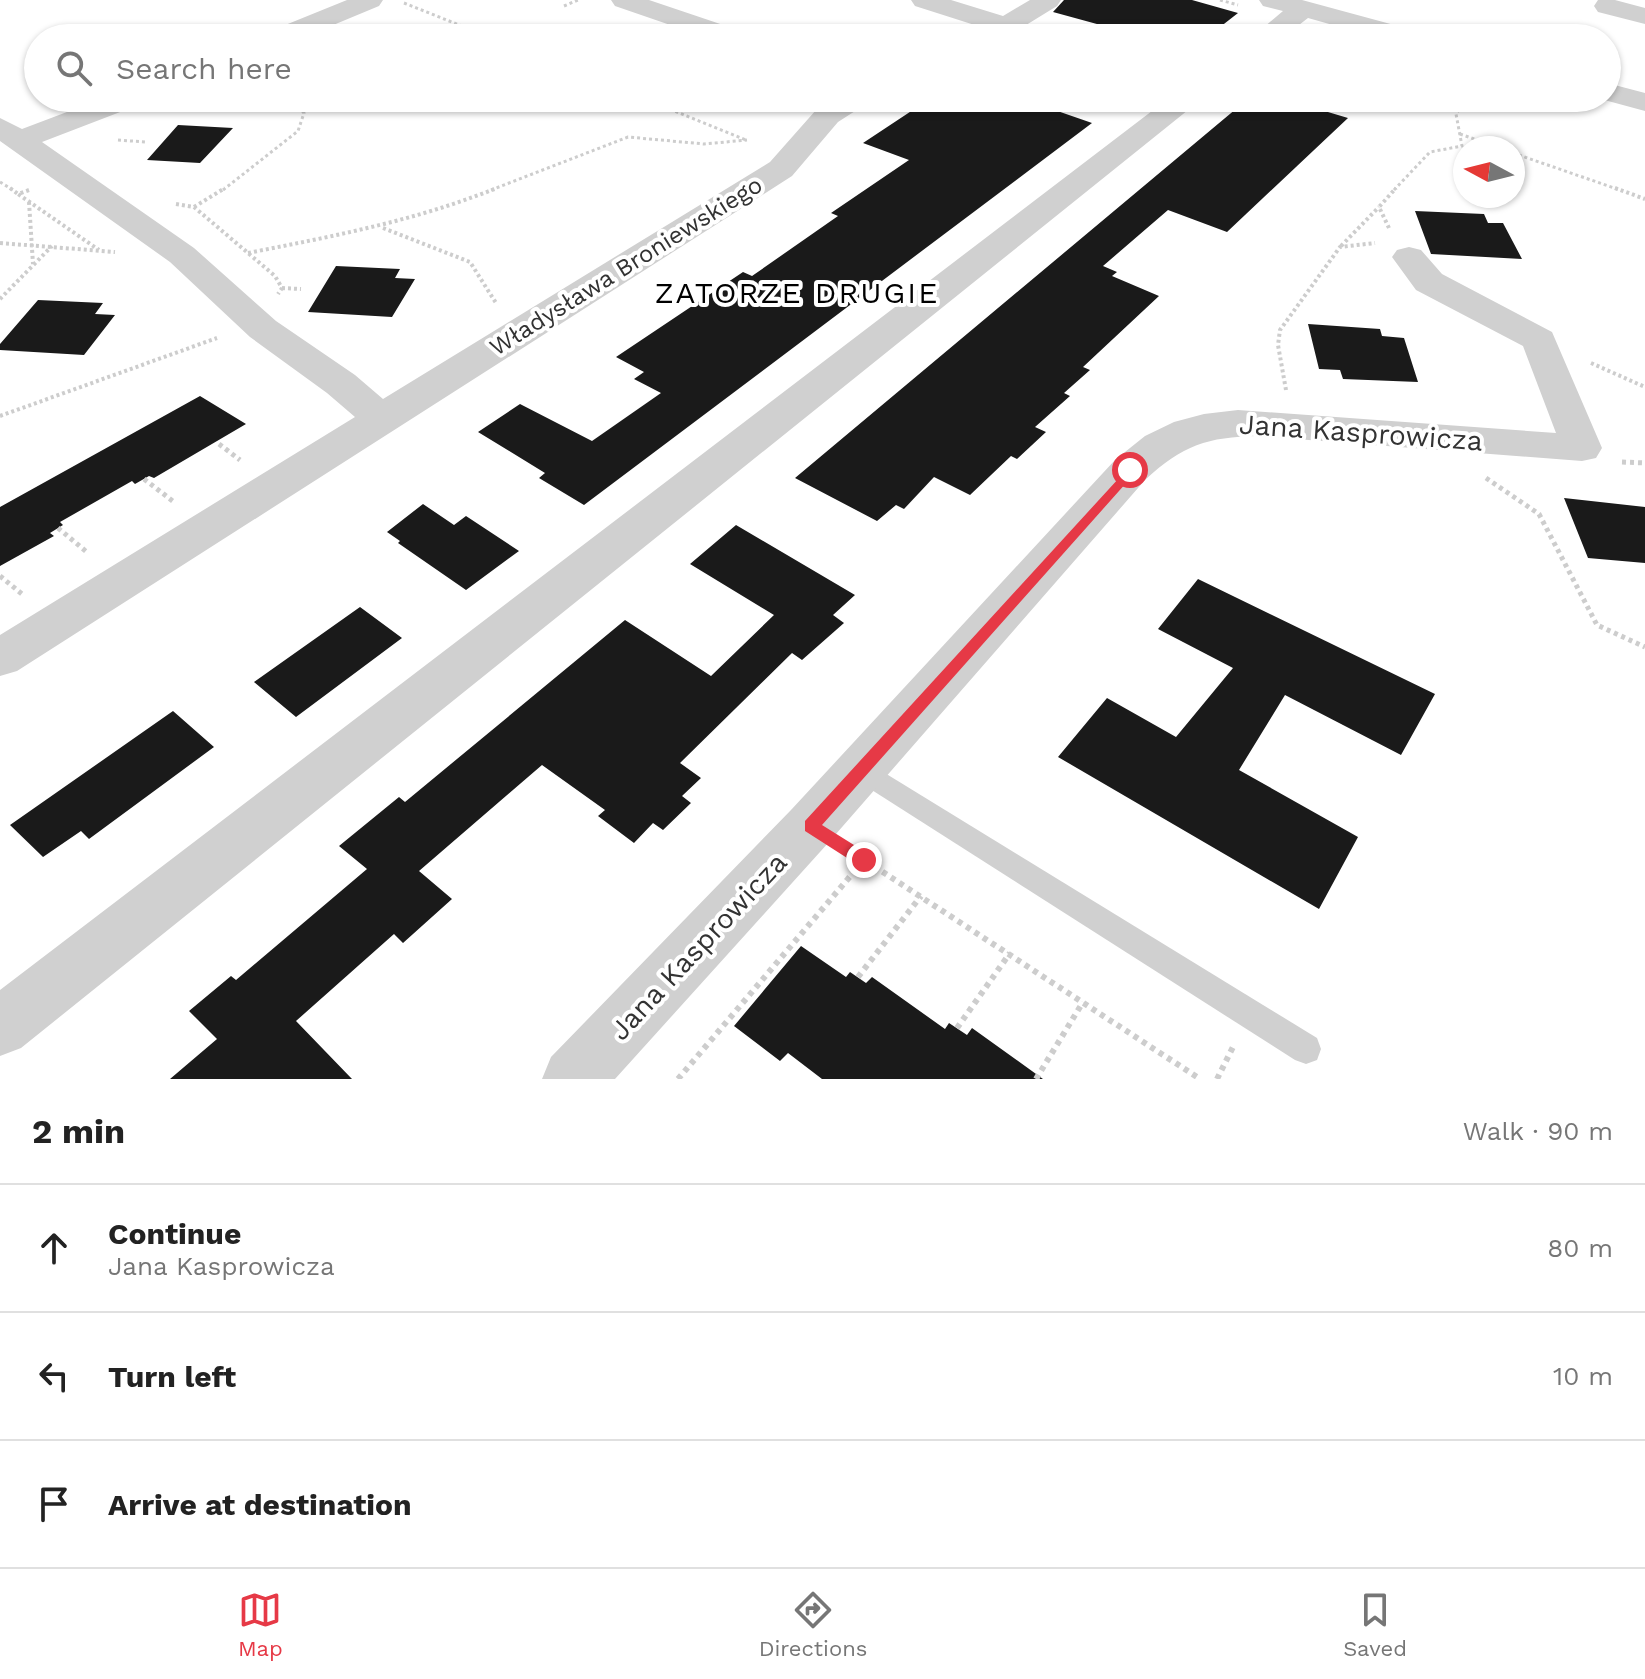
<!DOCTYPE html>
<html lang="en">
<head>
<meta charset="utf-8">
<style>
  :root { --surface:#fff; --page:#f6f6f6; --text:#222; --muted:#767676; --line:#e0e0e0; --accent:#e63946 }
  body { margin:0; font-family:"Work Sans",sans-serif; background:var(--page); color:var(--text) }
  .compass { position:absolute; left:1453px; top:136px; width:72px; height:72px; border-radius:50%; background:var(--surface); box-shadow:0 2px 6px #0004; rotate:277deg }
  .stop { position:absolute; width:24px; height:24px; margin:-18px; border:6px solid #e63946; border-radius:50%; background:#fff }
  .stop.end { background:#e63946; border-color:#fff; box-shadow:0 2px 8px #0008 }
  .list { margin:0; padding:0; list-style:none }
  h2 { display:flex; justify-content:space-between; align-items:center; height:104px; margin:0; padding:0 32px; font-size:34px }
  h2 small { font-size:26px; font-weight:400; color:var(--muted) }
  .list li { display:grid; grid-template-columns:52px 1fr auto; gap:24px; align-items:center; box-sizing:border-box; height:128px; padding:0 32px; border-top:2px solid var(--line) }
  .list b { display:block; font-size:30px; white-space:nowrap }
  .list p { margin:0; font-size:26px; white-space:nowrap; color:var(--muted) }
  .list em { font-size:26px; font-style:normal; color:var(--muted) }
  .icon { flex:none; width:44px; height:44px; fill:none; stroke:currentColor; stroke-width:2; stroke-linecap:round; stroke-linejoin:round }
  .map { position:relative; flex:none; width:1645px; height:1079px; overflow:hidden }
  .search { position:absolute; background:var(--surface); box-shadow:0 2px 6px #0004; left:24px; right:24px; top:24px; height:88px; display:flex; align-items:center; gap:20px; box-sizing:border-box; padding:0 28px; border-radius:44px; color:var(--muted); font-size:30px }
  .sheet { height:488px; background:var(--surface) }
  nav { display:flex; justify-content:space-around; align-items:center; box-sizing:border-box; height:112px; border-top:2px solid var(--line); background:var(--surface); font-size:22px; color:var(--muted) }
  nav a { display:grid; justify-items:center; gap:4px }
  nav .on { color:var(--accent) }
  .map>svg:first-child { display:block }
  .building { fill:#1a1a1a }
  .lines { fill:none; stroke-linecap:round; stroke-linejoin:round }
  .path-far3 { stroke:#cdcdcd; stroke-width:3; stroke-dasharray:3 3; stroke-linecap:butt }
  .path-far2 { stroke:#cdcdcd; stroke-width:4; stroke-dasharray:3 3; stroke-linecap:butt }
  .path-far1 { stroke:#cdcdcd; stroke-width:5; stroke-dasharray:4 4; stroke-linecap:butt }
  .path { stroke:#cdcdcd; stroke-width:6; stroke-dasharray:5 5; stroke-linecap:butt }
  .lane { fill:#d0d0d0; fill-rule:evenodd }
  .street { fill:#d0d0d0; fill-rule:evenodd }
  .route { fill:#e63946 }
  .labels { text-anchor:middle; stroke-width:8; stroke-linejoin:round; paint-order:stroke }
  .far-street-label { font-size:24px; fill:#333; stroke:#fff }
  .street-label { font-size:28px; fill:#333; stroke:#fff }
  .neighbourhood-label { font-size:30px; letter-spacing:2px; fill:#000; stroke:#fff }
</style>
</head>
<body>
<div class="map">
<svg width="1645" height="1079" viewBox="0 0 1645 1079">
  <rect width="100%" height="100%" fill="#fff"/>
  <path class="building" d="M1064,0H1192L1238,13L1206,38H1148L1053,12Z
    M931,98H1020L1092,123L584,505L539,478L545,473L478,432L520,404L592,441L661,393L634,379L644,372L616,357L743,272L752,276L838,216L831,213L909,160L863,143Z
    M1249,98H1281L1348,118L1227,232L1168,210L1103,266L1117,272L1112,276L1159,296L1083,367L1090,370L1064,393L1070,396L1035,427L1046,432L1017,459L1011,456L970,495L934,477L904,509L896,505L877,521L795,478Z
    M178,125L233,128L200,163L147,160Z
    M1415,211L1484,214L1488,223H1503L1522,259L1431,254Z
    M336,266L400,269L395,278L415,279L392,317L308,312Z
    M38,300L103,303L95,314L115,315L84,355L0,350V344Z
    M1308,324L1380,329L1382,336L1404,338L1418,382L1343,379L1340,370L1319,369Z
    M200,396L246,424L154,478L149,476L135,484L132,481L60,522L63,525L50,533L54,536L0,566V507Z
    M1564,498L1645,507V563L1588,558Z
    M423,504L454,525L466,516L519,551L466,590L398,543L400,541L387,532Z
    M736,525L855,595L833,615L844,623L802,660L792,653L680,763L701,778L682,796L691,803L663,830L653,823L634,843L598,816L605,810L542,765L419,871L452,899L403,943L394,934L296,1021L352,1079H170L217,1039L189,1011L231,976L236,980L367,869L339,846L399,797L405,802L625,620L711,676L774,615L690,564Z
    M1198,579L1435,694L1401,755L1285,695L1239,770L1358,837L1319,909L1058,757L1107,698L1176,737L1233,668L1158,629Z
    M360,607L402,638L296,717L254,682Z
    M173,711L214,747L89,839L81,831L43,857L10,825Z
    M801,946L846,977L850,972L866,983L872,977L945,1029L949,1023L967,1035L972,1028L1043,1079H822L788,1053L780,1061L734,1026Z"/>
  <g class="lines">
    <path class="path-far3" d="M1220,0L1238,5
      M404,3L492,38
      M564,6L578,0
      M462,26V38
      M204,37L207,38
      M193,98L411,107L441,98
      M642,98L746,140
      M1544,98L1577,109
      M1460,134L1500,148
      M118,140L145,142
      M1513,153L1620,190
      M0,182L13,190
      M223,190L298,131L304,113L292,98
      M491,190L628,137L704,144L747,140
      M1394,190L1430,152L1462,146L1456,114L1468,98"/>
    <path class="path-far2" d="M10,188L18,194
      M1615,188L1645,199
      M29,190L18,194L99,250
      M29,202L33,264
      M176,204L194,207L275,276L282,288L278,294
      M194,207L225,188
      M383,228L470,262L496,303
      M1389,228L1379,207L1396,188
      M0,243L115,252
      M1341,246L1379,207
      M248,253C334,236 414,221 497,188
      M282,288L301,289
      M0,299L52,246
      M1591,363L1645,387
      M1286,390L1278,345L1280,330L1340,247L1375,243
      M0,416L217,338"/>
    <path class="path-far1" d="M219,444L240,460
      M1622,462L1645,463
      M1486,478L1539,514L1597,625L1645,647
      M144,479L174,502
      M58,528L88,553
      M0,576L22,594"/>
    <path class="path" d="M849,850L1200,1079
      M858,977L921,896
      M957,1028L1010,953
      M678,1079L864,860
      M1036,1079L1083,1002
      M1217,1079L1233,1047"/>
    <path class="lane" d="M862,759L1317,1038L1321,1049L1317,1060L1306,1064L1295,1060L853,778L849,770L853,762Z"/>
    <path class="street" d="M347,0H383L379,6L302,38H264L268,32Z
      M611,0H649L744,32L748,38H708L615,6Z
      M911,0H951L1003,16L1030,0H1061L1057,6L1005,38H972L984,28L915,6Z
      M1259,0H1302L1420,32L1424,38H1379L1308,18L1282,38H1251L1283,11L1263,6Z
      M1598,0H1615L1645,8V24L1598,12L1594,6Z
      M1607,83L1645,93V111L1597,98H1607Z
      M104,98H146L141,104L42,142L194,248L276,321L355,375L383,399L770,162L816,110L835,98H871L866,104L838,122L792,176L17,671L0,676V635L355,417L327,393L250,337L170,262L0,141V118L22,129Z
      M1169,98H1203L21,1048L0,1056V990Z
      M1409,247L1421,250L1442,274L1552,332L1602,448L1596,458L1582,461L1258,436C1207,437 1183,445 1145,480L829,842L615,1079H542L551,1057L791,810L1115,460L1145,436L1174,422L1204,414L1238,410L1556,433L1523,346L1416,290L1392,257L1397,250Z"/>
  </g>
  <path class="route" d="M1130,466L1137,470L1135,473L822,825L870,855V865H858L805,831V821Z"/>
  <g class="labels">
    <g class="far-street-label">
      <text transform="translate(626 266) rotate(-32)" y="8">Władysława Broniewskiego</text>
    </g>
    <g class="street-label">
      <text transform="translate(1361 432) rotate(4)" y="10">Jana Kasprowicza</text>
      <text transform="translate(698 946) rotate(-47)" y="10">Jana Kasprowicza</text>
    </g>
    <g class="neighbourhood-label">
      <text x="797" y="303">ZATORZE DRUGIE</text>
    </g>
  </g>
</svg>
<svg class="compass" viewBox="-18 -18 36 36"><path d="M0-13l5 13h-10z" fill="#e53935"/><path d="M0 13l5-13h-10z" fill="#767676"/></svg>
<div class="stop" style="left:1130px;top:470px"></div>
<div class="stop end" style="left:864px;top:860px"></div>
<div class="search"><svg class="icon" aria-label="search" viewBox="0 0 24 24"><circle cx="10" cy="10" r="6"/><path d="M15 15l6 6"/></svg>Search here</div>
</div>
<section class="sheet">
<h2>2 min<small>Walk · 90 m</small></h2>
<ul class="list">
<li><svg class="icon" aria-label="ahead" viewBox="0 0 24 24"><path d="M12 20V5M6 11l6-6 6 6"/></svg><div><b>Continue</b><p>Jana Kasprowicza</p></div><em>80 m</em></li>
<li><svg class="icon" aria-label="left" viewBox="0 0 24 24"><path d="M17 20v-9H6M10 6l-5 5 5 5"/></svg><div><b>Turn left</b></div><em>10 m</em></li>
<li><svg class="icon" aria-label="arrive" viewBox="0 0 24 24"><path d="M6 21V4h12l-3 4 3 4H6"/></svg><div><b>Arrive at destination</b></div></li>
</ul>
</section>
<nav>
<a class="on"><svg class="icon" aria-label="map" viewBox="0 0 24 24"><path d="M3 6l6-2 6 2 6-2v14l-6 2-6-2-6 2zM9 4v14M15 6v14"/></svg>Map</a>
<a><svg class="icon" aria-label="directions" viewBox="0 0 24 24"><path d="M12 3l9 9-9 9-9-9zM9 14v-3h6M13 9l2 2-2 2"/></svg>Directions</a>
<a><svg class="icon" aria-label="saved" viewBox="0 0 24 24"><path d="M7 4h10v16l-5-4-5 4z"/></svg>Saved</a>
</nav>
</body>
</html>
